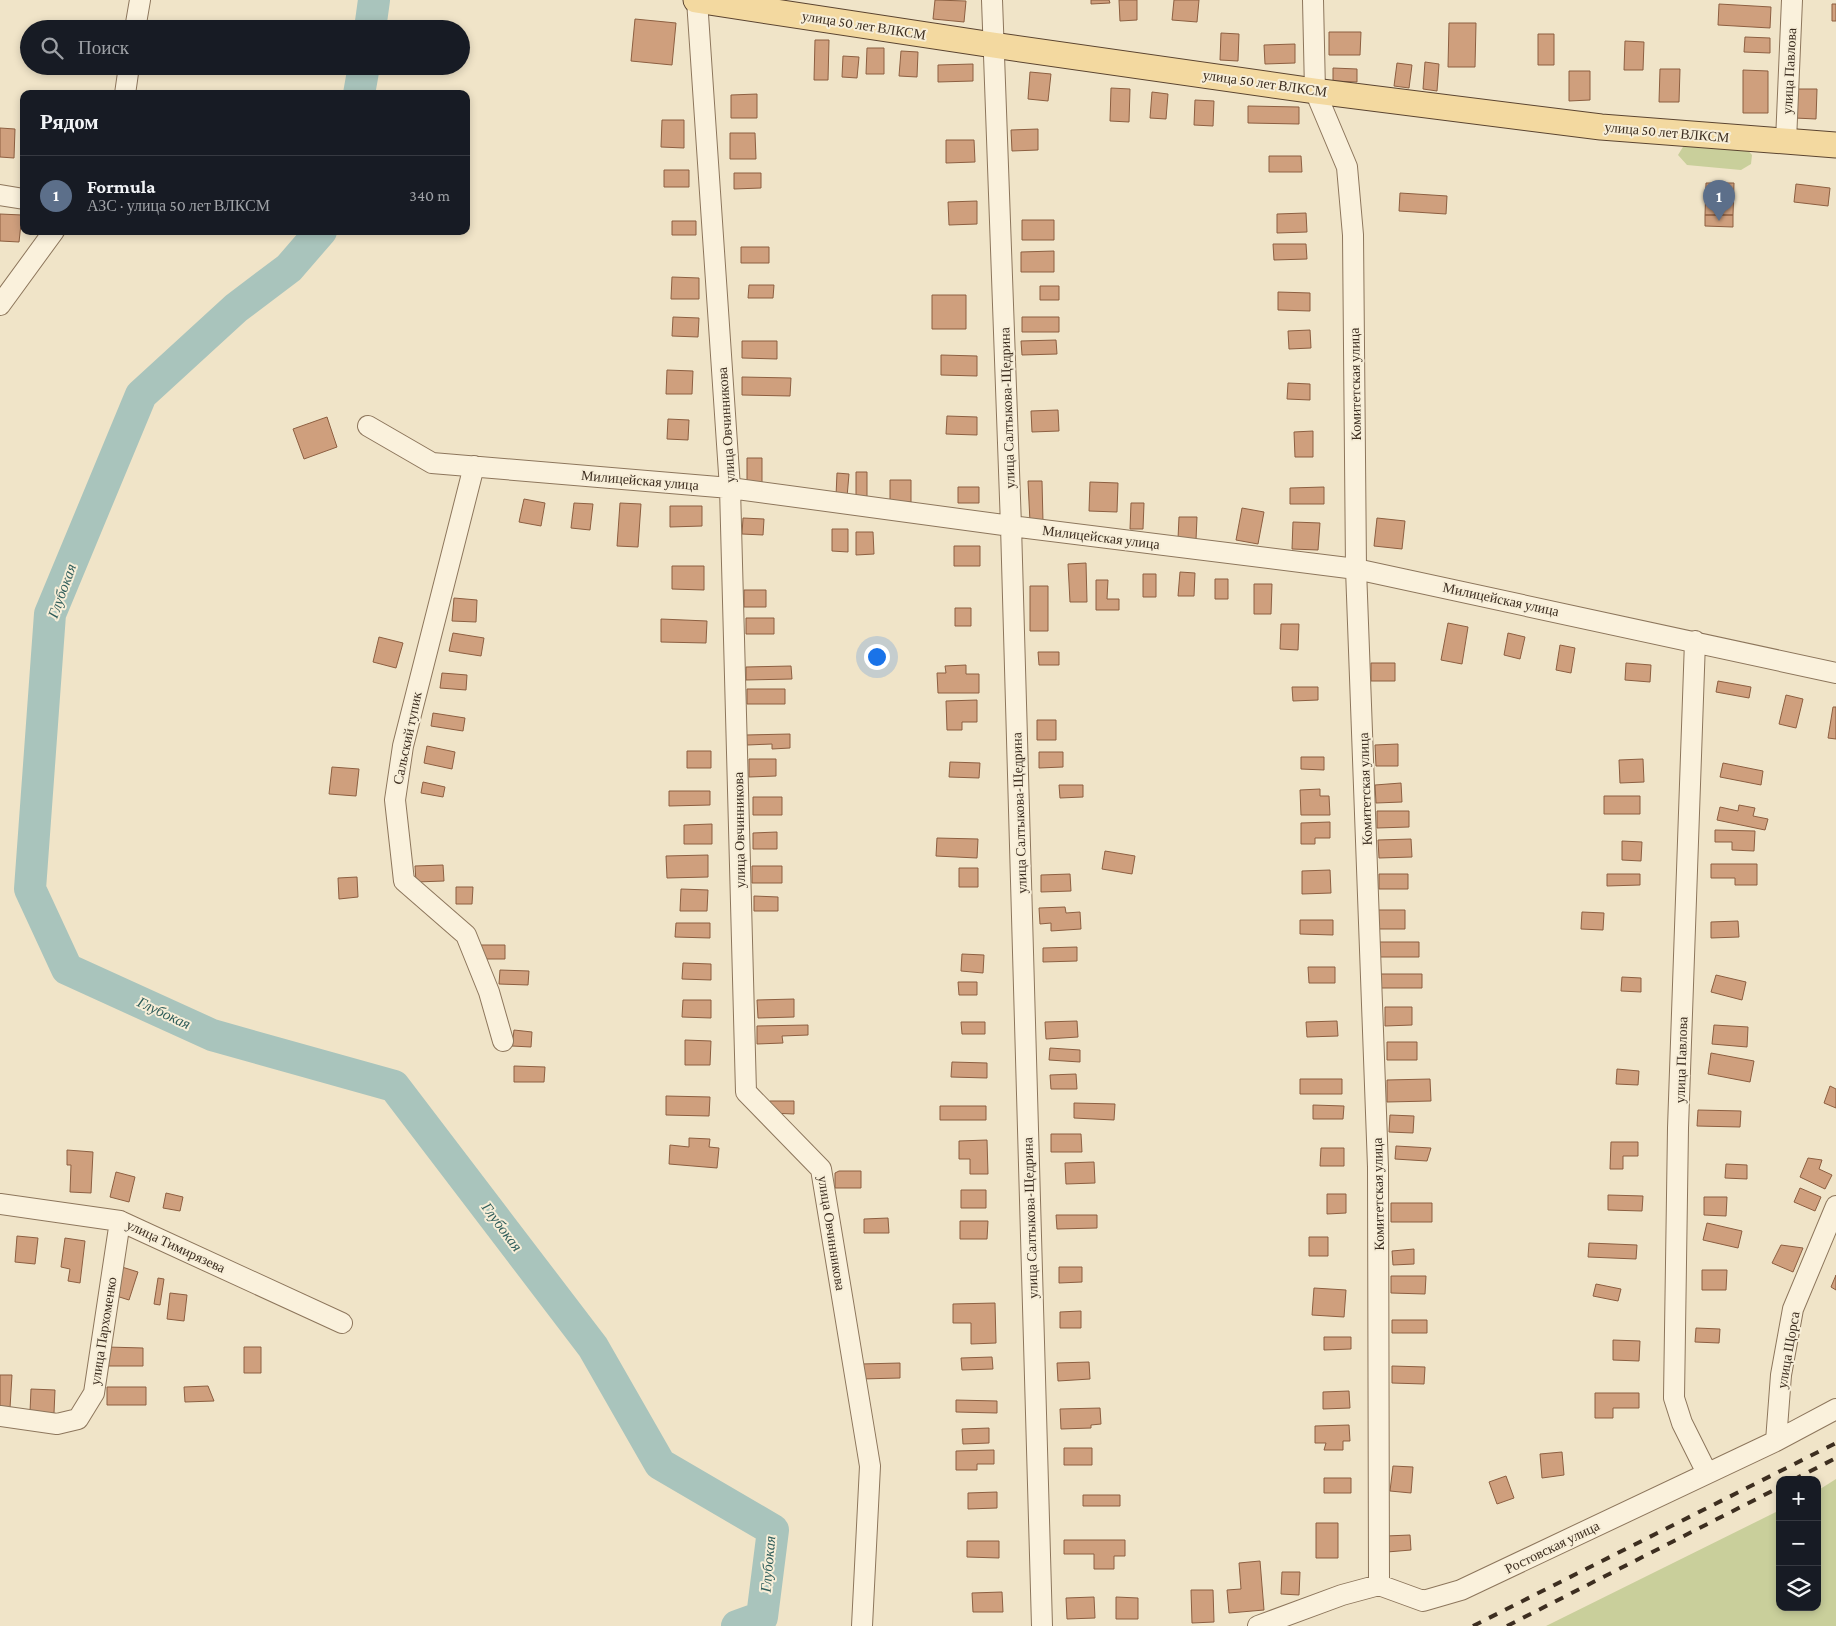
<!DOCTYPE html>
<html lang="ru">
<head>
<meta charset="utf-8">
<style>
  :root { --surface:#171b24; --page:#242831; --text:#f1f3f6; --muted:#9ea1a6; --line:#363941; --accent:#cc999b }
  body { margin:0; font-family:"Crimson Pro",serif; background:var(--page); color:var(--text) }
  .controls { position:absolute; right:15px; bottom:15px; display:grid; overflow:hidden; border-radius:10px; box-shadow:0 2px 8px #0003 }
  .controls button { width:45px; height:45px; display:grid; place-items:center; padding:0; border:0; border-bottom:1px solid var(--line); background:var(--surface); color:var(--text); font:25px sans-serif }
  .you { position:absolute; left:876px; top:656px; width:18px; height:18px; margin:-12px; border:4px solid #fff; border-radius:50%; background:#1a73e8; box-shadow:0 0 0 8px #1a73e833 }
  .badge { display:grid; place-items:center; width:32px; height:32px; border-radius:50%; background:var(--accent); color:#fff; font-size:16px; font-weight:700 }
  .pin { position:absolute; translate:-50% -41px; filter:drop-shadow(0 1px 2px #0008) }
  .pin::after { content:''; position:absolute; top:26px; width:18px; height:15px; background:inherit; clip-path:polygon(0 0,100% 0,50% 100%) }
  .list { margin:0; padding:0; list-style:none }
  h2 { display:flex; justify-content:space-between; align-items:center; height:65px; margin:0; padding:0 20px; font-size:21px }
  h2 small { font-size:16px; font-weight:400; color:var(--muted) }
  .list li { display:grid; grid-template-columns:32px 1fr auto; gap:15px; align-items:center; box-sizing:border-box; height:80px; padding:0 20px; border-top:1px solid var(--line) }
  .list b { display:block; font-size:19px; white-space:nowrap }
  .list p { margin:0; font-size:16px; white-space:nowrap; color:var(--muted) }
  .list em { font-size:16px; font-style:normal; color:var(--muted) }
  .icon { flex:none; width:28px; height:28px; fill:none; stroke:currentColor; stroke-width:2; stroke-linecap:round; stroke-linejoin:round }
  .map { position:relative; flex:none; width:1836px; height:1626px; overflow:hidden }
  .search { position:absolute; background:var(--surface); box-shadow:0 2px 8px #0003; left:20px; top:20px; width:450px; height:55px; display:flex; align-items:center; gap:12px; box-sizing:border-box; padding:0 18px; border-radius:28px; color:var(--muted); font-size:19px }
  .panel { position:absolute; background:var(--surface); box-shadow:0 2px 8px #0003; left:20px; top:90px; width:450px; height:145px; border-radius:10px }
  .map>svg:first-child { display:block }
  .green { fill:#c9cf9b }
  .lines { fill:none; stroke-linecap:round; stroke-linejoin:round }
  .river { stroke:#a9c4bc; stroke-width:32 }
  .building { fill:#cf9f7d; stroke:#8d5f41 }
  .minor-casing { stroke:#8d765c; stroke-width:22 }
  .major-casing { stroke:#5b4430; stroke-width:27 }
  .minor { stroke:#faf1dc; stroke-width:20 }
  .major { stroke:#f3d9a0; stroke-width:25 }
  .rail { stroke:#3d2e20; stroke-width:4; stroke-dasharray:9 9; stroke-linecap:butt }
  .labels { text-anchor:middle; stroke-width:4; stroke-linejoin:round; paint-order:stroke }
  .street-label { font-size:14px; fill:#3d2e20; stroke:#f7eed8 }
  .water-label { font-size:15px; font-style:italic; fill:#2f5d5a; stroke:#f7eed8 }
</style>
</head>
<body>
<div class="map">
<svg width="1836" height="1626" viewBox="0 0 1836 1626">
  <rect width="100%" height="100%" fill="#f0e4c8"/>
  <path class="green" d="M1686,142L1746,148L1752,155L1751,164L1741,170L1687,165L1678,155Z
    M1836,1479V1626H1546L1780,1510V1607H1817V1491Z"/>
  <g class="lines">
    <path class="river" d="M370,29L374,0
      M359,94L364,66
      M321,231L289,268L236,308L141,395L50,614L30,889L67,969L212,1035L394,1086L593,1347L660,1464L773,1530L762,1617L737,1626"/>
  </g>
  <path class="building" d="M935,0L966,1L964,22L933,19Z
    M1091,0H1109L1110,3L1091,4Z
    M1119,0H1137V20L1120,21Z
    M1174,0H1199L1197,22L1172,20Z
    M1719,4L1771,7L1770,28L1718,25Z
    M1832,4H1836V21H1832Z
    M635,19L676,23L672,65L631,61Z
    M1449,23H1476L1475,67H1448Z
    M1329,32H1361L1360,55H1329Z
    M1221,33L1239,34L1238,61L1220,60Z
    M1538,34H1554V65H1538Z
    M1745,37L1770,38V53L1744,52Z
    M815,40H829L828,80H814Z
    M1625,41L1644,42L1643,70H1624Z
    M1295,44V63L1265,64L1264,45Z
    M867,48H884V74H866Z
    M901,51L918,52L917,77L899,76Z
    M843,56L859,57L857,78L842,77Z
    M1425,62L1439,64L1437,91L1423,89Z
    M1397,63L1412,65L1409,88L1394,86Z
    M973,64V81L938,82V65Z
    M1333,68L1357,69V82L1333,81Z
    M1660,69H1680L1679,102H1659Z
    M1743,70L1768,71V113H1743Z
    M1569,71H1590V100L1569,101Z
    M1030,72L1051,74L1048,101L1028,99Z
    M1111,88L1130,89L1129,122L1110,121Z
    M1796,89H1817L1816,119L1795,118Z
    M1152,92L1168,94L1166,119L1150,118Z
    M757,94V118H731V95Z
    M1195,100L1214,101L1213,126L1194,125Z
    M1248,106L1299,107V124L1248,123Z
    M662,120H684V148L661,147Z
    M0,128L15,129L14,158L0,157Z
    M1038,129V150L1012,151L1011,130Z
    M730,133H755L756,159H730Z
    M946,140H974L975,162L946,163Z
    M1269,156H1301L1302,172H1269Z
    M664,170H689V187H664Z
    M734,173H761V188L734,189Z
    M1706,183H1734L1733,215H1705Z
    M1796,184L1830,188L1828,206L1794,202Z
    M1400,193L1447,196L1446,214L1399,211Z
    M977,201V224L949,225L948,202Z
    M1306,213L1307,232L1277,233V214Z
    M0,214L22,215L19,242L0,241Z
    M1705,215H1733V227L1705,226Z
    M1022,220H1054V240H1022Z
    M672,221H696V235H672Z
    M1273,244H1306L1307,259L1274,260Z
    M741,247H769V263H741Z
    M1054,251V272H1021V252Z
    M672,277L699,278V299H671Z
    M749,285H774L773,298H748Z
    M1040,286H1059V300H1040Z
    M1278,292L1310,293V311L1278,310Z
    M932,295H966V329H932Z
    M673,317L699,318L698,337L672,336Z
    M1022,317H1059V332H1022Z
    M1310,330L1311,348L1289,349L1288,331Z
    M1056,340L1057,354L1022,355L1021,341Z
    M742,341H777V359L742,358Z
    M941,355L977,356V376L941,375Z
    M667,370L693,371L692,394H666Z
    M742,377L791,378L790,396L742,395Z
    M1288,383L1310,384V400L1287,399Z
    M1058,410L1059,431L1032,432L1031,411Z
    M947,416L977,417V435L946,434Z
    M327,417L337,447L304,459L293,429Z
    M668,419L689,420L688,440L667,439Z
    M1313,431V457H1295L1294,432Z
    M747,458H762V484H747Z
    M856,472H867V497H856Z
    M837,473L849,474L847,497L836,496Z
    M890,480H911V502H890Z
    M1028,481H1042L1043,522H1030Z
    M1090,482L1118,483L1117,512L1089,511Z
    M958,487H979V503H958Z
    M1324,487V504H1290V488Z
    M524,499L545,503L541,526L519,522Z
    M574,503L593,504L590,530L571,528Z
    M620,503L641,504L638,547L617,546Z
    M1131,503H1144L1143,529H1130Z
    M670,506H702V526L670,527Z
    M1242,508L1264,512L1258,544L1236,540Z
    M1179,517H1197L1196,540L1178,539Z
    M743,518L764,519L763,535L742,534Z
    M1377,518L1405,521L1402,549L1374,546Z
    M1293,522L1320,523L1318,550L1292,549Z
    M832,529H848V552L832,551Z
    M856,532H873L874,554L856,555Z
    M954,546H980V566H954Z
    M1086,563L1087,602H1070L1068,564Z
    M672,566H704V590L672,589Z
    M1180,572L1195,573L1194,596H1178Z
    M1143,574H1156V597H1143Z
    M1215,579H1228V599H1215Z
    M1096,580H1108L1107,599H1119V610H1096Z
    M1254,584H1272L1271,614H1254Z
    M1030,586H1048V631H1030Z
    M744,590H766V607H744Z
    M454,598L477,600L476,622L452,621Z
    M955,608H971V626H955Z
    M746,618H774V634H746Z
    M661,619L707,621L706,643L661,642Z
    M1448,623L1468,627L1462,664L1441,660Z
    M1281,624H1299L1298,650L1280,649Z
    M453,633L484,638L481,656L449,651Z
    M1508,633L1525,637L1520,659L1504,655Z
    M379,637L403,643L396,668L373,662Z
    M1560,645L1575,648L1571,673L1556,670Z
    M1038,652H1059V665H1039Z
    M1371,663H1395V681H1371Z
    M1626,663L1651,665L1650,682L1625,680Z
    M966,665V674H979V693H938L937,673H946L945,666Z
    M791,666L792,679L746,680V667Z
    M442,673L467,675L466,690L440,688Z
    M1718,681L1751,687L1749,698L1716,692Z
    M1292,687H1318V700L1293,701Z
    M747,689H785V704H747Z
    M1786,695L1803,699L1796,728L1779,724Z
    M977,700V722H962V730H947L946,701Z
    M1833,707H1836V739L1828,738Z
    M433,713L465,718L463,731L431,726Z
    M1037,720H1056V740H1037Z
    M790,734V748L772,749V744L747,745L746,735Z
    M1398,744V766H1376L1375,745Z
    M427,746L455,752L452,769L424,763Z
    M687,751H711V768H687Z
    M1039,752H1063V767L1039,768Z
    M1301,757H1324V770L1301,769Z
    M749,759H776V776L749,777Z
    M1643,759L1644,782L1620,783L1619,760Z
    M950,762L980,763L979,778L949,777Z
    M1723,763L1763,771L1761,785L1720,777Z
    M332,767L359,769L356,796L329,794Z
    M423,782L445,787L443,797L421,793Z
    M1401,783L1402,802L1376,803L1375,785Z
    M1059,785H1083V797L1060,798Z
    M1320,789V796H1329L1330,815H1301L1300,790Z
    M669,791H710V805L669,806Z
    M1604,796H1640V814H1604Z
    M753,797H782V815H753Z
    M1739,805L1755,808L1753,816L1768,819L1765,830L1717,820L1720,807L1738,811Z
    M1377,811H1409V827L1377,828Z
    M1330,822V838H1315V844H1301V823Z
    M712,824V844H684V825Z
    M1715,830L1755,831L1754,851L1732,850V842H1715Z
    M777,832V849H753V833Z
    M937,838L978,839L977,858L936,856Z
    M1411,839L1412,857L1379,858L1378,840Z
    M1622,841L1642,842L1641,861L1622,860Z
    M1105,851L1135,856L1132,874L1102,869Z
    M708,855V877L667,878L666,856Z
    M1711,864H1757V885H1735V878H1711Z
    M443,865L444,881L416,882L415,866Z
    M752,866H782V883H752Z
    M959,868H978V887H959Z
    M1330,870L1331,893L1302,894V871Z
    M1070,874L1071,891L1041,892V875Z
    M1379,874H1408V889H1379Z
    M1607,874H1640V885L1607,886Z
    M357,877L358,897L339,899L338,878Z
    M456,887H473L472,904H456Z
    M681,889L708,890L707,911H680Z
    M754,896L778,897V911H754Z
    M1065,907L1066,913L1080,912L1081,929L1051,931V923L1040,924L1039,908Z
    M1378,910H1405V929H1378Z
    M1582,912L1604,913L1603,930L1581,929Z
    M1300,920H1333V935L1300,934Z
    M1738,921L1739,937L1711,938V922Z
    M676,923H710V938L675,937Z
    M1376,942H1419V957H1376Z
    M479,945H505V959H479Z
    M1077,947V961L1043,962V948Z
    M962,954L984,955L983,973L961,971Z
    M683,963L711,964V980L682,979Z
    M1308,967H1335V983H1309Z
    M500,970L529,971L528,985L499,984Z
    M1380,974H1422V988H1380Z
    M1716,975L1746,982L1742,1000L1711,992Z
    M1622,977L1641,978V992L1621,991Z
    M958,982H977V995H959Z
    M794,999V1017L758,1018L757,1000Z
    M683,1000H711V1018L682,1017Z
    M1385,1007H1412V1025L1385,1026Z
    M1077,1021L1078,1037L1046,1039L1045,1022Z
    M1337,1021L1338,1036L1307,1037L1306,1022Z
    M961,1022H985V1034H962Z
    M808,1025V1035L782,1036L783,1043L757,1044V1026Z
    M1714,1025L1748,1027L1747,1047L1712,1044Z
    M514,1030L532,1032L531,1047L512,1046Z
    M685,1040L711,1041L710,1065H685Z
    M1387,1042H1417V1060H1387Z
    M1050,1048L1080,1050V1062L1049,1060Z
    M1711,1053L1754,1061L1750,1082L1708,1074Z
    M952,1062L987,1063V1078L951,1077Z
    M514,1066L545,1067L544,1082H514Z
    M1617,1069L1639,1071L1638,1085L1616,1084Z
    M1076,1074L1077,1089H1051L1050,1075Z
    M1300,1079H1342V1094H1300Z
    M1430,1079L1431,1101L1387,1102V1080Z
    M1830,1086L1836,1089V1108L1824,1103Z
    M666,1096L710,1097L709,1116L666,1115Z
    M770,1101H794V1114L770,1113Z
    M1074,1103L1115,1104L1114,1120L1074,1118Z
    M1313,1105L1344,1106L1343,1119H1313Z
    M940,1106H986V1120H940Z
    M1698,1110L1741,1111L1740,1127L1697,1126Z
    M1390,1115L1414,1116L1413,1133L1389,1132Z
    M1051,1134H1081L1082,1152H1051Z
    M689,1138L710,1139L709,1147L719,1148L717,1168L669,1164L670,1145L689,1147Z
    M987,1140L988,1174H970V1159H959V1141Z
    M1611,1142H1638V1156H1623V1169H1610Z
    M1396,1146L1431,1148L1427,1161L1395,1159Z
    M1321,1148H1344V1166H1320Z
    M67,1150L93,1152L91,1193L70,1192L71,1165H67Z
    M1808,1158L1822,1160L1819,1169L1832,1175L1825,1189L1800,1177Z
    M1094,1162L1095,1183L1066,1184L1065,1163Z
    M1726,1164L1747,1165V1179L1725,1178Z
    M839,1171H861V1188H835V1173Z
    M116,1172L135,1177L129,1202L110,1197Z
    M1800,1188L1821,1197L1815,1211L1794,1202Z
    M961,1190H986V1208H961Z
    M166,1193L183,1197L180,1211L163,1208Z
    M1327,1194H1346V1213L1327,1214Z
    M1608,1195L1643,1196L1642,1211L1608,1210Z
    M1704,1197H1727L1726,1216L1704,1215Z
    M1391,1203H1432V1222H1391Z
    M1056,1215H1097V1228L1057,1229Z
    M888,1218L889,1233H864V1219Z
    M960,1221H988L987,1239H960Z
    M1707,1223L1742,1231L1738,1248L1703,1240Z
    M17,1236L38,1238L35,1264L15,1262Z
    M1309,1237H1328V1256H1309Z
    M65,1238L85,1241L80,1283L68,1281L70,1269L61,1267Z
    M1589,1243L1637,1245L1636,1259L1588,1257Z
    M1781,1245L1803,1248L1793,1272L1772,1263Z
    M1414,1249V1264L1393,1265L1392,1251Z
    M122,1267L138,1272L129,1300L113,1295Z
    M1059,1267H1082V1282L1059,1283Z
    M1702,1270H1727L1726,1290H1702Z
    M1836,1275V1290L1831,1287Z
    M1391,1276H1426L1425,1294L1391,1293Z
    M158,1278L164,1279L160,1305L154,1304Z
    M1596,1284L1621,1289L1618,1301L1593,1296Z
    M1314,1288L1346,1290L1344,1317L1312,1315Z
    M170,1293L187,1295L184,1321L167,1319Z
    M995,1303L996,1343L971,1344V1323H953V1304Z
    M1081,1311V1328H1060V1312Z
    M1392,1320H1427V1333H1392Z
    M1696,1328L1720,1329L1719,1343L1695,1342Z
    M1324,1337H1351V1349L1324,1350Z
    M1613,1340L1640,1341L1639,1361L1613,1360Z
    M107,1347L143,1348V1366H107Z
    M244,1347H261V1373H244Z
    M992,1357L993,1369L962,1370L961,1358Z
    M1089,1362L1090,1379L1058,1381L1057,1363Z
    M900,1363V1378L861,1379V1364Z
    M1392,1366L1425,1367L1424,1384L1392,1383Z
    M0,1375H12L10,1408L0,1407Z
    M208,1386L214,1401L185,1402L184,1387Z
    M107,1387H146V1405H107Z
    M31,1389L55,1390L54,1413L30,1412Z
    M1349,1391L1350,1408L1323,1409V1392Z
    M1595,1393H1639V1408H1613V1418H1595Z
    M956,1400L997,1401V1413L956,1412Z
    M1100,1408L1101,1424L1091,1425V1428L1061,1429L1060,1409Z
    M1349,1425L1350,1441H1343V1450H1324L1326,1443H1315V1426Z
    M989,1428V1443L963,1444L962,1429Z
    M1064,1448H1092V1465H1064Z
    M994,1450V1464H977V1470H956V1451Z
    M1562,1452L1564,1475L1542,1478L1540,1454Z
    M1393,1466L1413,1467L1411,1493L1390,1491Z
    M1506,1476L1514,1498L1497,1504L1489,1482Z
    M1324,1478H1351V1493H1324Z
    M997,1492V1508L968,1509V1493Z
    M1083,1495H1120V1506H1083Z
    M1316,1523H1338V1558H1316Z
    M1410,1535L1411,1550L1387,1552L1386,1536Z
    M1064,1540H1125V1556H1114V1569H1094V1554H1064Z
    M967,1541H999V1558L967,1557Z
    M1260,1561L1264,1610L1229,1613L1227,1590L1241,1589L1239,1563Z
    M1282,1572H1300L1299,1595L1281,1594Z
    M1191,1590H1213L1214,1622L1192,1623Z
    M1002,1592L1003,1612H973L972,1593Z
    M1094,1597L1095,1618L1067,1619L1066,1598Z
    M1116,1597L1138,1598V1619H1116Z"/>
  <g class="lines">
    <defs>
      <path id="minor" d="M697,0L730,488L746,1092L821,1169L870,1466L862,1626
        M992,0L1011,526L1042,1626
        M1313,0L1315,91L1347,167L1353,235L1356,569L1378,1167L1379,1585
        M135,29L140,0
        M125,94L129,66
        M1786,141L1792,0
        M0,195L24,199
        M0,305L54,231
        M368,426L432,463L730,488L1011,526L1356,569L1836,673
        M474,466L403,746L395,800L404,881L466,935L489,992L503,1041
        M1695,641L1678,1128L1674,1398L1682,1423L1707,1473
        M0,1204L120,1221L342,1323
        M0,1416L57,1424L78,1419L94,1393L120,1221
        M1776,1441L1781,1375L1793,1309L1836,1206
        M1258,1626L1342,1595L1379,1585L1423,1601L1461,1590L1776,1441L1836,1409"/>
      <path id="major" d="M696,0L993,45L1315,91L1601,127L1836,145"/>
    </defs>
    <use href="#minor" class="minor-casing"/>
    <use href="#major" class="major-casing"/>
    <use href="#minor" class="minor"/>
    <use href="#major" class="major"/>
    <path class="rail" d="M1793,1480L1836,1458
      M1473,1626L1836,1443
      M1507,1626L1780,1487"/>
  </g>
  <g class="labels">
    <g class="street-label">
      <text transform="translate(864 25) rotate(9)" y="5">улица 50 лет ВЛКСМ</text>
      <text transform="translate(1789 71) rotate(-87)" y="5">улица Павлова</text>
      <text transform="translate(1265 83) rotate(8)" y="5">улица 50 лет ВЛКСМ</text>
      <text transform="translate(1667 132) rotate(5)" y="5">улица 50 лет ВЛКСМ</text>
      <text transform="translate(1355 384) rotate(-91)" y="5">Комитетская улица</text>
      <text transform="translate(1007 408) rotate(-92)" y="5">улица Салтыкова-Щедрина</text>
      <text transform="translate(726 425) rotate(-94)" y="5">улица Овчинникова</text>
      <text transform="translate(640 480) rotate(5)" y="5">Милицейская улица</text>
      <text transform="translate(1101 537) rotate(7)" y="5">Милицейская улица</text>
      <text transform="translate(1501 599) rotate(12)" y="5">Милицейская улица</text>
      <text transform="translate(407 738) rotate(-78)" y="5">Сальский тупик</text>
      <text transform="translate(1365 789) rotate(-92)" y="5">Комитетская улица</text>
      <text transform="translate(1019 813) rotate(-92)" y="5">улица Салтыкова-Щедрина</text>
      <text transform="translate(739 830) rotate(-91)" y="5">улица Овчинникова</text>
      <text transform="translate(1681 1060) rotate(-88)" y="5">улица Павлова</text>
      <text transform="translate(1378 1194) rotate(-91)" y="5">Комитетская улица</text>
      <text transform="translate(1030 1218) rotate(-92)" y="5">улица Салтыкова-Щедрина</text>
      <text transform="translate(832 1233) rotate(81)" y="5">улица Овчинникова</text>
      <text transform="translate(176 1246) rotate(25)" y="5">улица Тимирязева</text>
      <text transform="translate(103 1331) rotate(-81)" y="5">улица Пархоменко</text>
      <text transform="translate(1788 1350) rotate(-80)" y="5">улица Щорса</text>
      <text transform="translate(1552 1547) rotate(-26)" y="5">Ростовская улица</text>
    </g>
    <g class="water-label">
      <text transform="translate(62 591) rotate(-70)" y="5">Глубокая</text>
      <text transform="translate(164 1013) rotate(25)" y="5">Глубокая</text>
      <text transform="translate(502 1227) rotate(53)" y="5">Глубокая</text>
      <text transform="translate(768 1564) rotate(-85)" y="5">Глубокая</text>
    </g>
  </g>
</svg>
<div class="controls">
<button>+</button>
<button>−</button>
<button><svg class="icon" aria-label="layers" viewBox="0 0 24 24"><path d="M12 4l9 5-9 5-9-5zM3 14l9 5 9-5"/></svg></button>
</div>
<div class="you"></div>
<div class="pin badge" style="left:1719px;top:221px;background:#5c6f8a">1</div>
<div class="search"><svg class="icon" aria-label="search" viewBox="0 0 24 24"><circle cx="10" cy="10" r="6"/><path d="M15 15l6 6"/></svg>Поиск</div>
<section class="panel">
<h2>Рядом<small></small></h2>
<ul class="list">
<li><span class="badge" style="background:#5c6f8a">1</span><div><b>Formula</b><p>АЗС · улица 50 лет ВЛКСМ</p></div><em>340 m</em></li>
</ul>
</section>
</div>
</body>
</html>
